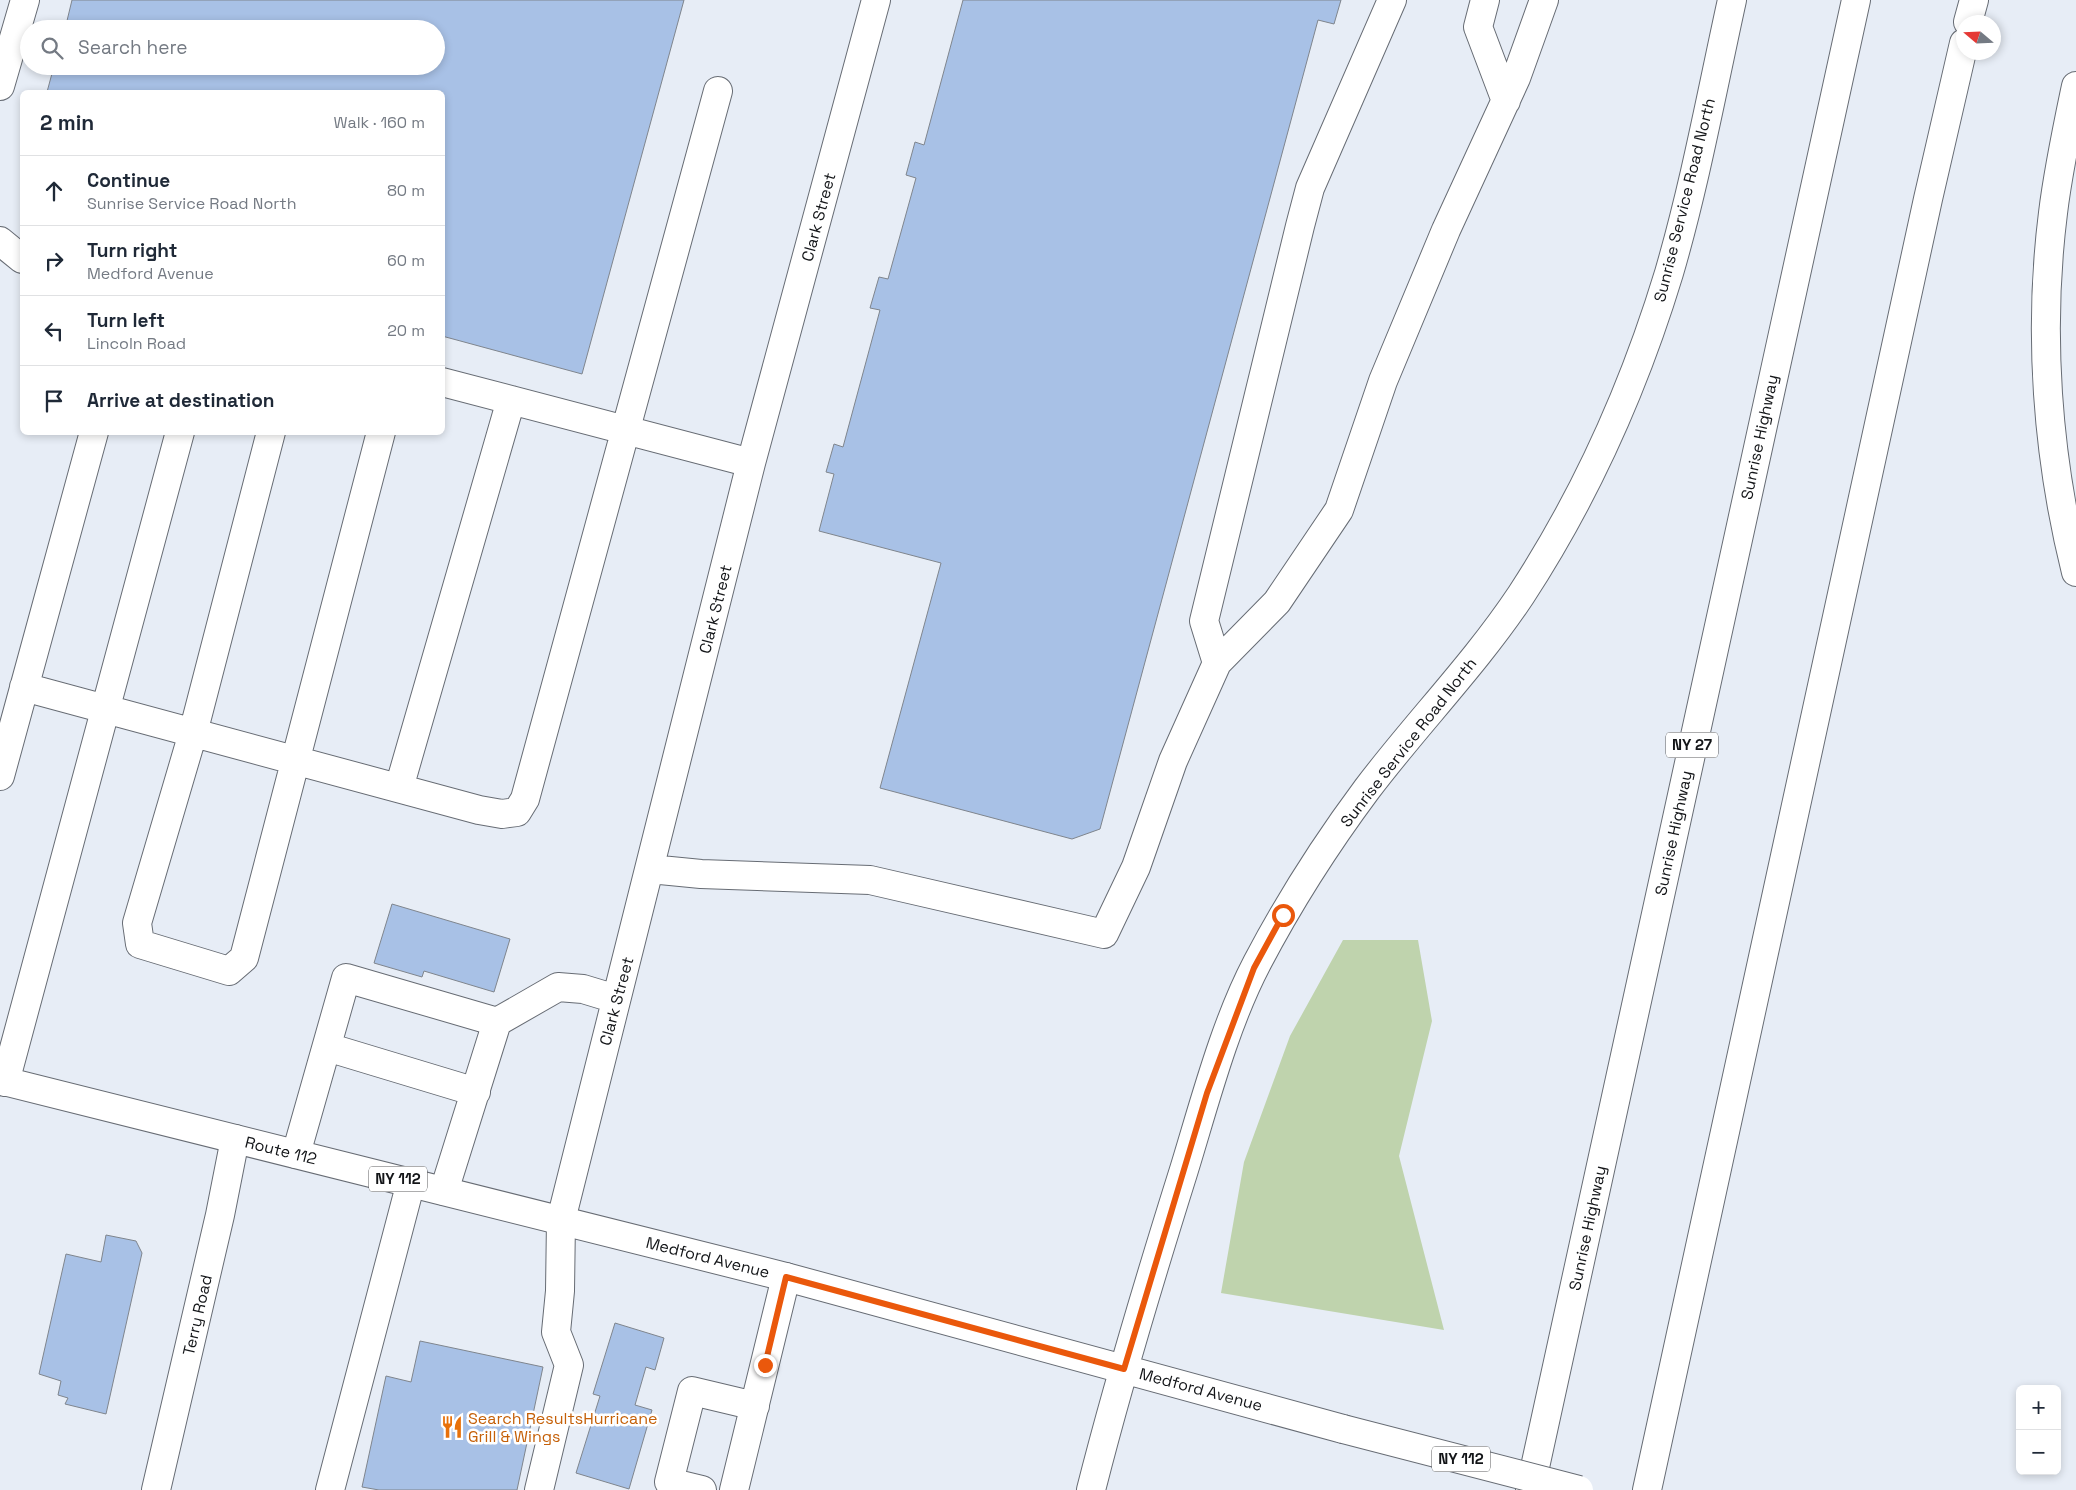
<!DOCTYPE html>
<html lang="en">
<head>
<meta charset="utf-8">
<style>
  :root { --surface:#fff; --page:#f2f2f3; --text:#1f2937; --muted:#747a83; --line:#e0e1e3 }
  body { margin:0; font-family:"Space Grotesk",sans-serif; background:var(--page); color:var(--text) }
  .controls { position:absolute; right:15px; bottom:15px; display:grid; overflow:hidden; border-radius:8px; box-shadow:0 2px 8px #0003 }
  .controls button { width:45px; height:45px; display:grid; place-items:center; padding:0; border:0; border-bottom:1px solid var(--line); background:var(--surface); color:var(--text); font:25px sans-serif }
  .compass { position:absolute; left:1956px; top:15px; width:45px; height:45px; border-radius:50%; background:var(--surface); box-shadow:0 2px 8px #0003; rotate:289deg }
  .stop { position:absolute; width:15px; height:15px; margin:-11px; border:4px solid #ea580c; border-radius:50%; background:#fff }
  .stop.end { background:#ea580c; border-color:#fff; box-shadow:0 1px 5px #0008 }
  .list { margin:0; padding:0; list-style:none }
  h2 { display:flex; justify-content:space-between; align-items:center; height:65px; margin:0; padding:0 20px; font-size:21px }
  h2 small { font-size:16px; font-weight:400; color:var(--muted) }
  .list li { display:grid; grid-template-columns:32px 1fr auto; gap:15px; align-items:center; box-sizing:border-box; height:70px; padding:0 20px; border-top:1px solid var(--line) }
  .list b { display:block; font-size:19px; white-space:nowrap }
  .list p { margin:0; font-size:16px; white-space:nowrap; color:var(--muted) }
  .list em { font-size:16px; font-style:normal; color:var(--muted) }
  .icon { flex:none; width:28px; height:28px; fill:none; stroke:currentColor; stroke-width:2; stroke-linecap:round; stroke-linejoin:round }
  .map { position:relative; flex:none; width:2076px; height:1490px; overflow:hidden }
  .search { position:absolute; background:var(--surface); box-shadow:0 2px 8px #0003; left:20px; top:20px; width:425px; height:55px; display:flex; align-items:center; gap:12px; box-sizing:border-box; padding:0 18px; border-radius:28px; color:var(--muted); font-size:19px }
  .panel { position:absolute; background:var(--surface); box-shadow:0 2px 8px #0003; left:20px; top:90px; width:425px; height:345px; border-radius:8px }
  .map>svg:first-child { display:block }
  .green { fill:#bfd3ad }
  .building { fill:#a8c1e6; stroke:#7f858d }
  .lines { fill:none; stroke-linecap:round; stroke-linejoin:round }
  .minor-casing { stroke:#676c74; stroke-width:30 }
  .major-casing { stroke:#676c74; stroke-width:30 }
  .highway-casing { stroke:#676c74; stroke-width:30 }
  .minor { stroke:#fff; stroke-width:28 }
  .major { stroke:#fff; stroke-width:28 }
  .highway { stroke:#fff; stroke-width:28 }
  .major-bridge-casing { stroke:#676c74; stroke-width:30; stroke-linecap:butt }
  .major-bridge { stroke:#fff; stroke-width:28 }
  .route { stroke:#ea580c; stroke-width:6 }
  .labels { text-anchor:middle; stroke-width:5; stroke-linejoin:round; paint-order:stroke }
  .shield { fill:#fff; stroke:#5a5b5d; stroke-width:1 }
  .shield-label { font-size:15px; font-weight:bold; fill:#131518 }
  .street-label { font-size:16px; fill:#131518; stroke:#fff }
  .food-label { font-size:16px; fill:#c56008; stroke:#fff; text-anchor:start }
</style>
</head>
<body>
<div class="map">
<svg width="2076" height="1490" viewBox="0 0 2076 1490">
  <rect width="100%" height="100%" fill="#e7edf6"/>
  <path class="green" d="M1343,940H1418L1432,1021L1399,1156L1444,1330L1221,1293L1244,1162L1290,1036Z"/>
  <path class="building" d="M72,0H684L582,374L442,336V92H47L54,66H436V29H65Z
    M963,0H1341L1334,24L1318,20L1100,829L1072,839L880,788L941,563L819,531L834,474L826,472L834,444L843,447L880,310L870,308L879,277L888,279L916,178L906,175L915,142L924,145Z
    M392,904L510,939L494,992L424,971L422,977L374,963Z
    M106,1235L136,1241L142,1253L106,1414L65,1404L68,1398L58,1395L61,1381L39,1374L66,1254L101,1262Z
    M615,1323L664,1338L655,1370L646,1367L635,1405L652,1410L629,1489L576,1473L600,1396L593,1394Z
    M420,1341L543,1367L517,1490H379L362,1487L386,1376L411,1382Z"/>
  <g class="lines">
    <defs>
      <path id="minor" d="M1485,0L1478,27L1506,101
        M0,86L25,0
        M0,241L22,259
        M442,382L751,463
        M271,432L193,733L137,923L140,944L229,971L244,958L381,432
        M1217,663L1204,621L1300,226L1310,188L1392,0
        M24,687L479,810L502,814L517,812L525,799L718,91
        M0,776L94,432
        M399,788L511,400
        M650,869L701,874L870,880L1104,934L1136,867L1173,761L1217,663L1277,602L1339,510L1383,381L1446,230L1516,78L1544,0
        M327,1047L476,1092
        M5,1082L180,432
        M296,1154L346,978L497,1022
        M444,1191L497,1022L558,987L583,989L616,999
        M156,1490L220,1215L235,1139
        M330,1490L411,1182
        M539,1490L569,1365L556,1332L560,1291L561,1220L751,463L876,0
        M702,1490L669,1482L692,1391L755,1406
        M734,1490L786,1277"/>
      <path id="major" d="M2076,86C2067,129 2058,171 2053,213C2038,332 2047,456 2076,572
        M0,1080L786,1277L1343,1429
        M1091,1490C1118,1383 1150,1278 1183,1173C1204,1105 1224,1026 1257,963C1289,902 1326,844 1367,789C1417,723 1475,664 1521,595C1585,497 1635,385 1669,273C1695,184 1712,91 1732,0"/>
      <path id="highway" d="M1968,22L1974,0
        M1530,1490L1856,0
        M1647,1490L1928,199L1964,43"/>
    </defs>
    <use href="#minor" class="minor-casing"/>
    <use href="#major" class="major-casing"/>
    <use href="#highway" class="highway-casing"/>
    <use href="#minor" class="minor"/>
    <use href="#major" class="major"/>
    <use href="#highway" class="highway"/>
    <defs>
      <path id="major-bridge" d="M1343,1429L1579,1490"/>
    </defs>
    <use href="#major-bridge" class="major-bridge-casing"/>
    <use href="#major-bridge" class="major-bridge"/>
  </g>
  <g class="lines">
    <path class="route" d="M765,1365L786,1277L1124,1369L1207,1093L1254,968L1283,915"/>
  </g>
  <defs>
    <symbol id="restaurant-bare" viewBox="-9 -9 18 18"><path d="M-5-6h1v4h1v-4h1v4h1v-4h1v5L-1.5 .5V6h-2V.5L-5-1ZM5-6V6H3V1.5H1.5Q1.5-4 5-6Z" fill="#e8710a" stroke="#fff" stroke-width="2.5" paint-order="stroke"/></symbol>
  </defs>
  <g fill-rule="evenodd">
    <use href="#restaurant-bare" x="436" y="1411" width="32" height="32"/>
  </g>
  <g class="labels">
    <g class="shield">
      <rect x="1666" y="732.5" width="52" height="25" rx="4"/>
      <rect x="369" y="1166.5" width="58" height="25" rx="4"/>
      <rect x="1432" y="1446.5" width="58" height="25" rx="4"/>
    </g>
    <g class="shield-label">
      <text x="1692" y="750">NY 27</text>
      <text x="398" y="1184">NY 112</text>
      <text x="1461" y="1464">NY 112</text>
    </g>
    <g class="street-label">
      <text transform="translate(1684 200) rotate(-76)" y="6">Sunrise Service Road North</text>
      <text transform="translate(818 217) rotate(-75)" y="6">Clark Street</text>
      <text transform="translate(1759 437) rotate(-78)" y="6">Sunrise Highway</text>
      <text transform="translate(715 609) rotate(-76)" y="6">Clark Street</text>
      <text transform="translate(1408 742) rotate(-52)" y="6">Sunrise Service Road North</text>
      <text transform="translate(1673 833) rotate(-78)" y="6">Sunrise Highway</text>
      <text transform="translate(616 1001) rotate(-75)" y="6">Clark Street</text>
      <text transform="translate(281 1150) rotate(14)" y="6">Route 112</text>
      <text transform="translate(1587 1228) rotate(-78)" y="6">Sunrise Highway</text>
      <text transform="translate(708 1257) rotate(14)" y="6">Medford Avenue</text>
      <text transform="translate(197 1315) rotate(-77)" y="6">Terry Road</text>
      <text transform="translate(1201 1389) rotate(15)" y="6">Medford Avenue</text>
    </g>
    <g class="food-label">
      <text x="468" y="1424">Search ResultsHurricane<tspan x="468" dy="18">Grill &amp; Wings</tspan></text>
    </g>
  </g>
</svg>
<div class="controls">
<button>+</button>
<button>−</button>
</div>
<svg class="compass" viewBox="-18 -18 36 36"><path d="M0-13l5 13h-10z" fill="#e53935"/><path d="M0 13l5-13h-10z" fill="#747a83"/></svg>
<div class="stop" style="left:1283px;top:915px"></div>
<div class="stop end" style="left:765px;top:1365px"></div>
<div class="search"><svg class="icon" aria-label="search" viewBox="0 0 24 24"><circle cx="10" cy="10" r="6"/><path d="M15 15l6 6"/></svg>Search here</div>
<section class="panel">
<h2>2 min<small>Walk · 160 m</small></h2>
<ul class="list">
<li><svg class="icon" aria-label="ahead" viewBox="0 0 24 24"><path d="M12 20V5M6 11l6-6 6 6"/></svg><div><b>Continue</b><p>Sunrise Service Road North</p></div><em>80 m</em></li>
<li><svg class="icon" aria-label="right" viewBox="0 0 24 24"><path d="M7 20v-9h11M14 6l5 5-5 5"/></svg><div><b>Turn right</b><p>Medford Avenue</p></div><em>60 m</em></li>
<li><svg class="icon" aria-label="left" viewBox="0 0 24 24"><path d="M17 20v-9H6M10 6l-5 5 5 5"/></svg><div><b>Turn left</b><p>Lincoln Road</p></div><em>20 m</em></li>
<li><svg class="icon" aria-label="arrive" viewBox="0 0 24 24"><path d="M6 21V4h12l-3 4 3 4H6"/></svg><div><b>Arrive at destination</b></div></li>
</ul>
</section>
</div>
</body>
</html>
